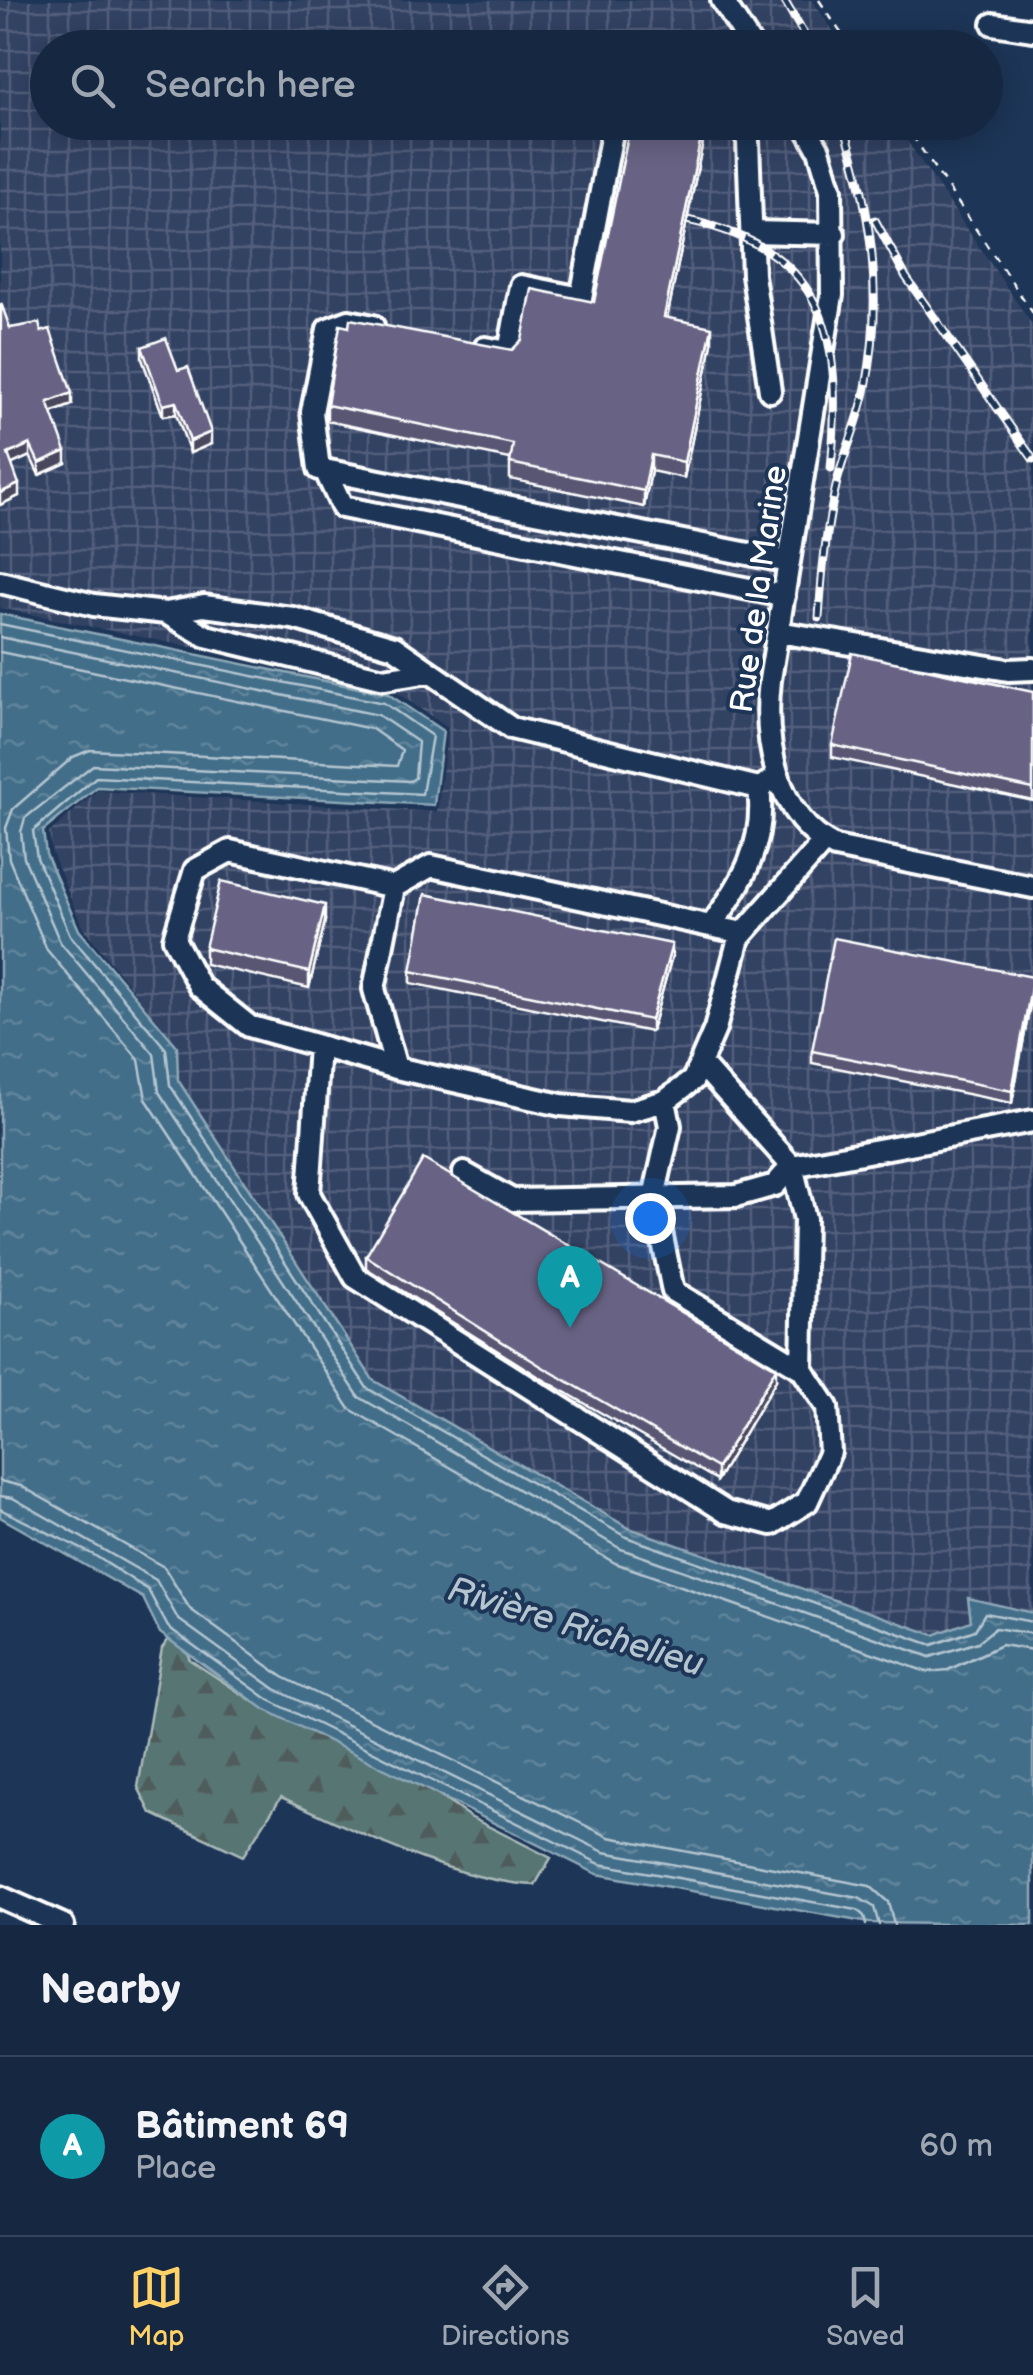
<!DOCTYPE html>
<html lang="en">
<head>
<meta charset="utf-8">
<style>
  :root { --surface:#162841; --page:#23344c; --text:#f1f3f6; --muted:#9ea6b1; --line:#35445a; --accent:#ffd166 }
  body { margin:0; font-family:"Balsamiq Sans",sans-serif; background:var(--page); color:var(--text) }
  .you { position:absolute; left:650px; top:1218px; width:35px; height:35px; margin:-25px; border:8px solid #fff; border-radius:50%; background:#1a73e8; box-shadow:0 0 0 15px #1a73e833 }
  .badge { display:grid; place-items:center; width:65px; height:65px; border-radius:50%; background:var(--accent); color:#fff; font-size:32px; font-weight:700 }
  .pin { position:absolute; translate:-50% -82px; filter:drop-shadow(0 2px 5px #0008) }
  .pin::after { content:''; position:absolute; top:52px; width:35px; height:30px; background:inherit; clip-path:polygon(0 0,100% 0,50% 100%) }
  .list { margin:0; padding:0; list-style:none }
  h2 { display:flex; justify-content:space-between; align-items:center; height:130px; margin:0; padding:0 40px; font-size:42px }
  h2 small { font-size:32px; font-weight:400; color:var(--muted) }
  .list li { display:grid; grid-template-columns:65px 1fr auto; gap:30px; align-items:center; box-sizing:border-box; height:180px; padding:0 40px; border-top:2px solid var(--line) }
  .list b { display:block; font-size:38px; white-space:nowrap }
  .list p { margin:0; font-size:32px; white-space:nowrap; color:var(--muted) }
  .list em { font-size:32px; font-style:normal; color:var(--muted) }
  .icon { flex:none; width:55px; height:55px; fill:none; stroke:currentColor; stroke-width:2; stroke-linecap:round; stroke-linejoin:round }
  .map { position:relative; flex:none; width:1033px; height:1925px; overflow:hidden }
  .search { position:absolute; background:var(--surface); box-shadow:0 5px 25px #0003; left:30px; right:30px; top:30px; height:110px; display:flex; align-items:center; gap:25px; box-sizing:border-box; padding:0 35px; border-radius:55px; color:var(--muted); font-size:38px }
  .sheet { height:310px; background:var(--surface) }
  nav { display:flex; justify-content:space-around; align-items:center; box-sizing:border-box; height:140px; border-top:2px solid var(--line); background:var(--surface); font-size:28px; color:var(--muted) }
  nav a { display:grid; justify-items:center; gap:5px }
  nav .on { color:var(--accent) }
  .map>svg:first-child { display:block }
  .industrial { fill:url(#industrial-grid) }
  .forest { fill:url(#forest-firs); stroke:#abbab9; stroke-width:2.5 }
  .water { fill:url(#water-ripples); stroke:#8ea8b8; stroke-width:2.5 }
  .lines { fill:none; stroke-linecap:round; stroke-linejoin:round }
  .shore { stroke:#b4c5d0; stroke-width:2.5 }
  .minor-casing { stroke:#fff; stroke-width:28 }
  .path { stroke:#fff; stroke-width:2.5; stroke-dasharray:8 8; stroke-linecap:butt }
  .minor { stroke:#1d3557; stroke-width:20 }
  .rail-casing { stroke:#fff; stroke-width:9 }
  .rail { stroke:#1d3557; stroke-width:5; stroke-dasharray:15; stroke-linecap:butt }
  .wall { fill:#595672; stroke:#fff; stroke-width:2.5 }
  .shaded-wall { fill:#48465c; stroke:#fff; stroke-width:2.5 }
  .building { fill:#676484; stroke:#fff; stroke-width:2.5 }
  .labels { text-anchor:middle; stroke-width:8; stroke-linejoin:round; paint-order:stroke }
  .street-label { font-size:32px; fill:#fff; stroke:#1d3557 }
  .water-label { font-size:35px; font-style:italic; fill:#b4c5d0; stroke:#1d3557 }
</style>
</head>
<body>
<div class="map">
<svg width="1033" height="1925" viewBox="0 0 1033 1925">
  <defs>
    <pattern id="industrial-grid" width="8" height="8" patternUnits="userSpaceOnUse" patternTransform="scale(2.5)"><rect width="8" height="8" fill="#334364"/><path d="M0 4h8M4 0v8" fill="none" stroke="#525f7b"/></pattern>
    <pattern id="forest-firs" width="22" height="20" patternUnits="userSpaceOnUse" patternTransform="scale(2.5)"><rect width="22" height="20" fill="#577573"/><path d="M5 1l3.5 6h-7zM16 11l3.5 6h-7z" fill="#505c5c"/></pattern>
    <pattern id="water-ripples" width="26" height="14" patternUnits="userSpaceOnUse" patternTransform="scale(2.5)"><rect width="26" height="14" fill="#436e89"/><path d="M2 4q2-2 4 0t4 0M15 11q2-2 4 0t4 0" fill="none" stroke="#5f849b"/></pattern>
  </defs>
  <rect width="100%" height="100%" fill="#1d3557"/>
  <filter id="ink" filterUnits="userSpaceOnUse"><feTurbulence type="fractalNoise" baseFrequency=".01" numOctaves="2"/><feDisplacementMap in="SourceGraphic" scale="20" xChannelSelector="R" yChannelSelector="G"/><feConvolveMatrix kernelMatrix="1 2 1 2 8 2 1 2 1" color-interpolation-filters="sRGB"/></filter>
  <g filter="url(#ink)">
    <path class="industrial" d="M0,0H812L844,47L48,48V122L895,123L1033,326V1613L969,1599L971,1621L934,1635L629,1528L373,1380L178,1080L177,1046L82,926L52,853L49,833L97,791L437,812L448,728L390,688L0,608Z"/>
    <path class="forest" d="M177,1629L190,1660L254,1702L394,1765L470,1817L551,1858L535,1885C453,1881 356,1831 281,1797L243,1856L151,1813L138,1787L162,1648Z"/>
    <path class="water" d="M0,614L388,694L443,731L434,805L97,787L43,831L46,854L79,930L177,1046L178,1080L373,1380L629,1528L934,1635L971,1621L968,1598L1033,1613V1925L869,1923L597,1874L264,1709L160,1633L143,1598L0,1517Z"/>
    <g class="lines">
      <path class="shore" d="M0,624L384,703L432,736L422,794L96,777L33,831L37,858L70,935L166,1049L170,1085L367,1388L626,1537L932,1645L975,1630L985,1613L1033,1622
        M0,637L378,715L418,742L415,778L410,781L93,765L25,818L21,832L24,858L60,942L154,1054L159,1092L359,1397L621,1549L930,1657L978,1642L995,1628L1033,1634
        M0,652L372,729L402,750L397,766L90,750L73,757L13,809L6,828L9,859L47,950L139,1060L146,1099L350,1409L615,1563L927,1672L948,1670L1001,1645L1033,1650
        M0,1481L21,1486L164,1567L190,1609L283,1677L609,1837L870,1886L888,1902L894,1925
        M0,1496L13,1498L156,1580L178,1619L275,1689L604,1852L859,1898L874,1907L879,1925
        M0,1509L94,1555L148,1590L168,1627L269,1700L600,1864L857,1910L864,1916L866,1925"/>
      <defs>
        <path id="minor" d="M722,0L753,48
          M993,24L1033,30
          M740,122L748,141L753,275L770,391
          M803,122L819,150L831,190L832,295L770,680C763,740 776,818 835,847L1033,887
          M752,232L834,234
          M373,326L349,321L328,329L312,412L319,469L789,562
          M485,348L509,352L521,286L581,298L614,122
          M325,470L342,507L784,596
          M0,582L94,605L166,613L204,606L293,618L394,647L511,728L759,788L779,777
          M166,613L206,636L384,679L430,672
          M778,632L1008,670L1033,669
          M394,887L230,851L195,870L174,939L199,986L249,1026L396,1068L561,1105L630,1111L665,1101L693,1080L715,1029L739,938L824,842
          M711,926C743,881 766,845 759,788
          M319,1046L309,1194L355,1277L726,1512L772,1524L807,1502L830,1452L827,1407L802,1369L805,1219L792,1166
          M702,1065L792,1166L1033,1121
          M396,1068L374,989L394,887L431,866L743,933
          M665,1101L670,1126L654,1197L673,1291L802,1369
          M464,1173L512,1200L736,1196L775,1185L792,1166
          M0,1897L63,1925"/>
      </defs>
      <use href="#minor" class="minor-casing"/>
      <path class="path" d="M819,0L851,48
        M903,122L1033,313"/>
      <use href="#minor" class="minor"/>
      <defs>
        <path id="rail" d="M784,0L812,48
          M687,220C830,250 843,341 831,468
          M875,220L906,277L1033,459
          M819,618C822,572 826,527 837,482C845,450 860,419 866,387C884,296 871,209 843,122"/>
      </defs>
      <use href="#rail" class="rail-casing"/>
      <use href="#rail" class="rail"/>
    </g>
    <path class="wall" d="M631,122H707L667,318L712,343L684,478L651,471L644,507L510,479V459L327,421V405L512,350L594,302Z
      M0,304L10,328L72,405L52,413L66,463L39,475L30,456L12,464L19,496L0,505Z
      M142,347L178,370L211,444L190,453L176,414L163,416L142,359Z
      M1033,692V801L832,757V745Z
      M325,921L309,988L205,964V948Z
      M672,956L651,1032L411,983V971Z
      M1033,989L1012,1103L812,1063V1051Z
      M366,1256L776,1380L717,1480L541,1378L366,1268Z"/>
    <path class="shaded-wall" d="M704,122H707L664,333V317Z
      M712,327V343L684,478V462Z
      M72,393V405L48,414V402Z
      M176,402V414L163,416V405Z
      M211,432V444L190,453V441Z
      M30,444V456L8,466V454Z
      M66,451V463L39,475V463Z
      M651,455V471L644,507V491Z
      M19,484V496L0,505V493Z
      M325,905V921L309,988V972Z
      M672,944V956L651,1032V1020Z
      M1033,977V989L1012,1103V1091Z
      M776,1368V1380L717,1480V1468Z"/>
    <path class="building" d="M631,122H704L664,317L712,327L684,462L651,455L644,491L510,463L513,444L327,405L340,325L349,327L350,319L512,350L522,340L532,289L594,302Z
      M1,303L10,328L39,323L41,332L50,329L72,393L48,402L66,451L39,463L30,444L8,454L19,484L0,493Z
      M166,338L178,370L188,367L211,432L190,441L176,402L163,405L142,347Z
      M852,653L1033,692V789L832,745Z
      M221,881L325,905L309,972L205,948Z
      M425,894L672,944L651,1020L411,971Z
      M834,938L1033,977L1012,1091L812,1051Z
      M423,1159L776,1368L717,1468L541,1366L366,1256Z"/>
  </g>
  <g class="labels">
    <g class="street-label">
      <text transform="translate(758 589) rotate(-82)" y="11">Rue de la Marine</text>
    </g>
    <g class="water-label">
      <text transform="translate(576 1626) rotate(17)" y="12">Rivière Richelieu</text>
    </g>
  </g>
</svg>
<div class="you"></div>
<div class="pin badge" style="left:570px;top:1328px;background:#0f9aa8">A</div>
<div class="search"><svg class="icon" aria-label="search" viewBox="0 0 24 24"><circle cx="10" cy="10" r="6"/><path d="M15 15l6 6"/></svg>Search here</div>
</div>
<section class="sheet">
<h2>Nearby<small></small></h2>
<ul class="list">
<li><span class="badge" style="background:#0f9aa8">A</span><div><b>Bâtiment 69</b><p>Place</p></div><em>60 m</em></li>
</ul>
</section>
<nav>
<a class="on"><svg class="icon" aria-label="map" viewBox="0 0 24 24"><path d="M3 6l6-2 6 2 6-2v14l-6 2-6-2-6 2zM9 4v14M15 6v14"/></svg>Map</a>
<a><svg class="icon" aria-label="directions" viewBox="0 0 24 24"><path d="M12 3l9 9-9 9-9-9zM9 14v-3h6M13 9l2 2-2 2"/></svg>Directions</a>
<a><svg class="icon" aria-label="saved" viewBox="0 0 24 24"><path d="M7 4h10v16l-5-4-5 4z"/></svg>Saved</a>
</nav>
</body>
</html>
